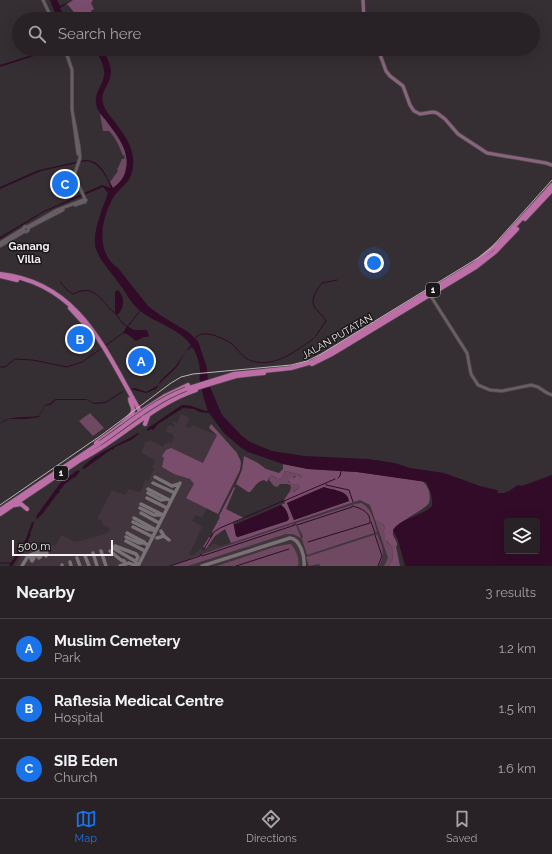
<!DOCTYPE html>
<html lang="en">
<head>
<meta charset="utf-8">
<style>
  :root { --surface:#282226; --page:#342f32; --text:#f1f3f6; --muted:#a5a4a7; --line:#443f43; --accent:#1a73e8 }
  body { margin:0; font-family:Raleway,sans-serif; background:var(--page); color:var(--text) }
  .controls { position:absolute; right:12px; bottom:12px; display:grid; overflow:hidden; border-radius:4px; box-shadow:0 4px 16px #0002 }
  .controls button { width:36px; height:36px; display:grid; place-items:center; padding:0; border:0; border-bottom:1px solid var(--line); background:var(--surface); color:var(--text); font:20px sans-serif }
  .scale { position:absolute; left:12px; bottom:10px; width:101px; box-sizing:border-box; padding-left:4px; border:2px solid #f5f0f3; border-top:0; font-size:11px; line-height:14px; white-space:nowrap; color:#f5f0f3; -webkit-text-stroke:3px #1a1719; paint-order:stroke }
  .you { position:absolute; left:374px; top:263px; width:14px; height:14px; margin:-10px; border:3px solid #fff; border-radius:50%; background:#1a73e8; box-shadow:0 0 0 6px #1a73e833 }
  .badge { display:grid; place-items:center; width:26px; height:26px; border-radius:50%; background:var(--accent); color:#fff; font-size:13px; font-weight:700 }
  .pin { position:absolute; translate:-50% -50%; border:2px solid #fff; box-shadow:0 1px 4px #0006 }
  .list { margin:0; padding:0; list-style:none }
  h2 { display:flex; justify-content:space-between; align-items:center; height:52px; margin:0; padding:0 16px; font-size:17px }
  h2 small { font-size:13px; font-weight:400; color:var(--muted) }
  .list li { display:grid; grid-template-columns:26px 1fr auto; gap:12px; align-items:center; box-sizing:border-box; height:60px; padding:0 16px; border-top:1px solid var(--line) }
  .list b { display:block; font-size:15px; white-space:nowrap }
  .list p { margin:0; font-size:13px; white-space:nowrap; color:var(--muted) }
  .list em { font-size:13px; font-style:normal; color:var(--muted) }
  .icon { flex:none; width:22px; height:22px; fill:none; stroke:currentColor; stroke-width:2; stroke-linecap:round; stroke-linejoin:round }
  .map { position:relative; flex:none; width:552px; height:566px; overflow:hidden }
  .search { position:absolute; background:var(--surface); box-shadow:0 4px 16px #0002; left:12px; right:12px; top:12px; height:44px; display:flex; align-items:center; gap:10px; box-sizing:border-box; padding:0 14px; border-radius:22px; color:var(--muted); font-size:15px }
  .sheet { height:232px; background:var(--surface) }
  nav { display:flex; justify-content:space-around; align-items:center; box-sizing:border-box; height:56px; border-top:1px solid var(--line); background:var(--surface); font-size:11px; color:var(--muted) }
  nav a { display:grid; justify-items:center; gap:2px }
  nav .on { color:var(--accent) }
  .map>svg:first-child { display:block }
  .built { fill:#42353d }
  .green { fill:#6e4961 }
  .forest { fill:#7b4d6c; fill-rule:evenodd }
  .water { fill:#320b28; fill-rule:evenodd }
  .lines { fill:none; stroke-linecap:round; stroke-linejoin:round }
  .stream { stroke:#320b28; stroke-width:1 }
  .taxiway { stroke:#787275; stroke-width:3.5 }
  .tertiary-casing { stroke:#504a4e; stroke-width:4 }
  .secondary-casing { stroke:#504a4e; stroke-width:4.5 }
  .trunk-casing { stroke:#504a4e; stroke-width:5.5 }
  .tertiary { stroke:#675f64; stroke-width:2.5 }
  .secondary { stroke:#88657d; stroke-width:3 }
  .trunk { stroke:#be6ea6; stroke-width:4 }
  .rail { stroke:#bbb5b8; stroke-width:1 }
  .trunk-bridge-casing { stroke:#504a4e; stroke-width:5.5; stroke-linecap:butt }
  .trunk-bridge { stroke:#be6ea6; stroke-width:4 }
  .labels { text-anchor:middle; stroke-width:3; stroke-linejoin:round; paint-order:stroke }
  .shield { fill:#1a1719; stroke:#b3afb2; stroke-width:1 }
  .shield-label { font-size:9px; font-weight:bold; fill:#f5f0f3 }
  .street-label { font-size:10px; fill:#f5f0f3; stroke:#1a1719 }
  .neighbourhood-label { font-size:11px; font-weight:bold; fill:#f5f0f3; stroke:#1a1719 }
</style>
</head>
<body>
<div class="map">
<svg width="552" height="566" viewBox="0 0 552 566">
  <rect width="100%" height="100%" fill="#352e32"/>
  <path class="built" d="M78,328H83L87,332L96,348L85,356L70,331Z
    M181,414L190,418L186,426L190,428L192,425L217,435L204,461L217,468L186,497L207,508L202,518L196,515L192,521L203,527H202L189,555H194L200,549L204,551L214,543L220,546L360,500L370,505L388,558L384,566H15L25,551L49,543L55,546L61,535L76,542L108,533L110,528L103,525V522L97,518L112,490L125,495L129,489L138,492L141,491L145,480L148,481L154,469L152,467L155,460L141,453L146,441L148,442L150,440L164,447V444L170,442L171,444L174,438L172,434L165,431L169,425L174,427L175,425L173,424L174,421L177,423Z"/>
  <path class="green" d="M100,114H101C117,135 144,165 113,188L110,182L118,171L117,170L122,159H124L125,155L123,156C120,148 116,138 109,131H103Z
    M90,413L104,428L93,436L79,421Z
    M285,471L301,475L302,477L300,478L295,476L288,481L292,485L297,484L300,487L292,493L290,491L291,486L288,484H280L277,487L274,486L269,480L270,476L272,475L278,479L282,478Z
    M361,503C372,508 374,522 377,532L307,555L302,539L303,536L296,523L355,504Z
    M375,520L383,524L385,527L383,532L385,534L387,542L392,547L393,559L389,566H384L388,558Z
    M292,524L296,525L301,538L293,534H286L188,566H170L191,559V558Z
    M377,534C382,547 386,553 379,566H320L319,564L309,566L306,557Z
    M290,544L292,545C296,551 300,559 298,566H217L274,547Z"/>
  <path class="forest" d="M73,0H93L91,3L94,9L91,11L92,15L77,16L68,5L66,4Z
    M211,424L237,453L241,462L240,470L218,514L186,498L194,484L190,479L174,474L162,467L164,458L162,456L166,450L171,448L203,463L217,435L209,428Z
    M244,456L258,463L266,469L279,473L283,469V464L308,469L357,472L422,481C429,486 431,495 429,503C422,512 394,523 393,532C392,537 398,540 397,546H396L400,566H389L393,559L392,547L385,539V534L383,532L385,527L383,524L375,520L370,505L360,500L231,543L225,529L215,536L206,549L203,547L209,537L211,538L213,533L212,532L220,517L219,516L234,487L235,488L226,509L244,518L233,523L236,536L238,537L287,521L289,519C288,514 286,508 281,505L285,503L284,500L290,491L294,492L300,487L297,484L292,485L288,480L291,477L294,478L297,475L300,478L302,477L301,475L285,471L282,478L278,479L272,475L270,476L267,482L264,480C256,482 255,487 250,492H248L236,484L242,470ZM324,487L349,501L294,520L287,503Z"/>
  <path class="water" d="M50,0H57L60,6L73,0L60,8L66,19H59L55,13Z
    M69,49L49,51L0,67V65L48,50Z
    M91,49H102C106,54 111,65 111,72C111,85 98,91 104,106C106,112 111,117 114,121C124,134 135,148 133,165C132,184 121,185 113,198C101,219 95,253 118,268L148,306L160,315L188,332L198,341L207,368L208,382L222,415L241,435L250,442L272,451L304,456L368,459L395,463L410,468L444,473L480,486L497,490L498,493H504L509,491L518,485L522,486L552,475V566H405L398,540L393,530C399,519 422,516 432,506C433,496 430,490 426,482L357,472L308,469L283,464L248,452L240,447L224,433L209,413L200,412L194,409L183,408L158,424L153,430L151,429L148,431L147,429L148,428L182,405C192,404 199,410 208,411C204,401 202,391 200,380C199,379 200,376 200,374C200,365 198,355 192,347L186,351L176,368L161,382L159,385L156,389L146,393L130,389L135,388L146,392L159,385L160,381L175,367L186,351L191,345C179,329 159,324 143,313C132,306 126,292 118,282C111,272 100,261 96,249C91,234 103,208 108,193L103,187L44,212L0,239V237L44,211L102,185L111,188C107,177 99,162 86,161L41,171L0,189V187L39,170L85,160C102,160 106,177 113,188C120,183 125,177 126,168C130,149 116,134 105,119C101,115 97,110 96,104C94,92 103,86 104,75C105,71 103,67 102,63C100,56 97,53 91,49ZM507,521H537V551H507Z
    M118,290C125,296 125,309 117,315L115,312V292Z
    M127,326L134,330H147L149,336L148,337H144L136,341L127,334L123,333Z
    M123,391V392L105,403L94,404L87,400H56L50,405L45,406L39,417L25,419H9L0,424C8,415 27,418 39,416L45,405L49,404L56,399H86L94,403L105,402Z
    M138,433H140L131,440L115,447L113,450L112,449L84,469L82,468C96,452 121,444 138,433Z
    M78,470L80,471L75,478L74,477L65,484L59,491L60,493H58L49,505L50,506H48L43,513L44,514H42L37,519L36,518L37,515L61,482Z
    M324,487C332,490 348,490 349,501L294,520L287,503Z
    M281,505C286,508 288,514 289,519L287,521L238,537L236,536L234,525Z
    M32,522H34V523L30,534L31,536H30L27,544L12,566H9L26,539Z"/>
  <g class="lines">
    <path class="stream" d="M60,282L67,290L73,294C96,282 101,303 117,315
      M116,314L123,324L127,326
      M128,326L140,311
      M315,337L326,321C324,317 321,315 318,311C308,302 315,292 322,283L337,280
      M195,338C198,336 200,334 203,334C212,333 225,339 232,344C239,350 242,358 252,361C275,368 296,351 313,339
      M105,346L123,333
      M0,367H5L15,359L33,360L67,367L82,362L102,348
      M338,478L340,476L341,471
      M326,484V485L349,490L353,502
      M284,501L335,479
      M371,522L375,533
      M297,525L352,507V506C362,508 371,513 370,523L308,542
      M375,535L382,556L378,566
      M204,549L214,532L220,528L283,501
      M0,563H11
      M170,566L200,556L201,554L202,556L295,525
      M236,566L289,549"/>
    <path class="taxiway" d="M155,477L172,486L179,484
      M153,483L175,493
      M148,489L171,501
      M148,493L161,500L166,499
      M147,498L167,508
      M141,504L163,515
      M140,508L154,515H160
      M141,513L159,523
      M134,518L156,530
      M133,522L147,529L153,530
      M133,527L153,537
      M161,531L164,536
      M127,533L144,542
      M126,537L139,543H145L148,546
      M157,538L164,536L169,540
      M126,541L145,551
      M115,546L136,554L138,557L136,561
      M113,548L135,561L138,566
      M101,551L106,566
      M110,551L121,560L124,561L126,564
      M35,553L39,558L41,556L39,552
      M93,553L97,566
      M28,556H30L32,561L34,558L33,554
      M85,556L89,566
      M77,558L80,566
      M70,562L71,566
      M62,565V566
      M22,566L28,556L46,549L47,554L46,556L42,551
      M120,566L129,563L136,566
      M138,566L180,483
      M202,566L290,538C300,539 305,556 304,566"/>
    <defs>
      <path id="tertiary" d="M43,0L52,19
        M65,49L72,70V110L79,147L80,158L75,173V177L85,199
        M73,116L78,154
        M84,199L86,200L85,202L84,201Z
        M75,205L84,202
        M23.5 229a2.5 2.5 0 1 1 5 0a2.5 2.5 0 1 1-5 0Z
        M27,227L57,210L83,200
        M28,228L63,210
        M0,243L23,229
        M0,246L25,231
        M430,295L467,353L471,374L478,385L490,390L502,391L531,385L538,387L547,393L552,395"/>
      <path id="secondary" d="M363,0L364,19
        M378,49L386,71L390,76L403,86L410,105L414,111L420,114L433,112L437,113L445,119L458,134L487,153L546,163L552,165"/>
      <path id="trunk" d="M525,219L552,190
        M0,274C83,283 107,356 144,418
        M0,276L17,280
        M70,308L91,331
        M312,364L332,354L476,267L495,252L517,229
        M186,389L234,374L291,368L312,362L474,264L500,242L552,185
        M193,389L236,376L264,373
        M125,422L165,396L188,385
        M145,424L148,416
        M96,443C104,437 131,420 133,411C134,407 130,403 130,399
        M82,459C121,439 153,404 196,390
        M15,505L21,504L27,509
        M0,510L100,443
        M0,514L83,458"/>
    </defs>
    <use href="#tertiary" class="tertiary-casing"/>
    <use href="#secondary" class="secondary-casing"/>
    <use href="#trunk" class="trunk-casing"/>
    <use href="#tertiary" class="tertiary"/>
    <use href="#secondary" class="secondary"/>
    <use href="#trunk" class="trunk"/>
    <path class="rail" d="M0,505L103,434L171,383L181,377L193,374L291,365L307,361L321,354L478,258L491,248L552,180"/>
    <defs>
      <path id="trunk-bridge" d="M100,443C128,424 154,401 186,389"/>
    </defs>
    <use href="#trunk-bridge" class="trunk-bridge-casing"/>
    <use href="#trunk-bridge" class="trunk-bridge"/>
  </g>
  <g class="labels">
    <g class="shield">
      <rect x="426" y="283" width="14" height="14" rx="3"/>
      <rect x="54" y="466" width="14" height="14" rx="3"/>
    </g>
    <g class="shield-label">
      <text x="433" y="293">1</text>
      <text x="61" y="476">1</text>
    </g>
    <g class="street-label">
      <text transform="translate(337 336) rotate(-30)" y="4">JALAN PUTATAN</text>
    </g>
    <g class="neighbourhood-label">
      <text x="29" y="250">Ganang<tspan x="29" dy="13">Villa</tspan></text>
    </g>
  </g>
</svg>
<div class="controls">
<button><svg class="icon" aria-label="layers" viewBox="0 0 24 24"><path d="M12 4l9 5-9 5-9-5zM3 14l9 5 9-5"/></svg></button>
</div>
<div class="scale">500 m</div>
<div class="you"></div>
<div class="pin badge" style="left:141px;top:361px">A</div>
<div class="pin badge" style="left:80px;top:339px">B</div>
<div class="pin badge" style="left:65px;top:184px">C</div>
<div class="search"><svg class="icon" aria-label="search" viewBox="0 0 24 24"><circle cx="10" cy="10" r="6"/><path d="M15 15l6 6"/></svg>Search here</div>
</div>
<section class="sheet">
<h2>Nearby<small>3 results</small></h2>
<ul class="list">
<li><span class="badge">A</span><div><b>Muslim Cemetery</b><p>Park</p></div><em>1.2 km</em></li>
<li><span class="badge">B</span><div><b>Raflesia Medical Centre</b><p>Hospital</p></div><em>1.5 km</em></li>
<li><span class="badge">C</span><div><b>SIB Eden</b><p>Church</p></div><em>1.6 km</em></li>
</ul>
</section>
<nav>
<a class="on"><svg class="icon" aria-label="map" viewBox="0 0 24 24"><path d="M3 6l6-2 6 2 6-2v14l-6 2-6-2-6 2zM9 4v14M15 6v14"/></svg>Map</a>
<a><svg class="icon" aria-label="directions" viewBox="0 0 24 24"><path d="M12 3l9 9-9 9-9-9zM9 14v-3h6M13 9l2 2-2 2"/></svg>Directions</a>
<a><svg class="icon" aria-label="saved" viewBox="0 0 24 24"><path d="M7 4h10v16l-5-4-5 4z"/></svg>Saved</a>
</nav>
</body>
</html>
